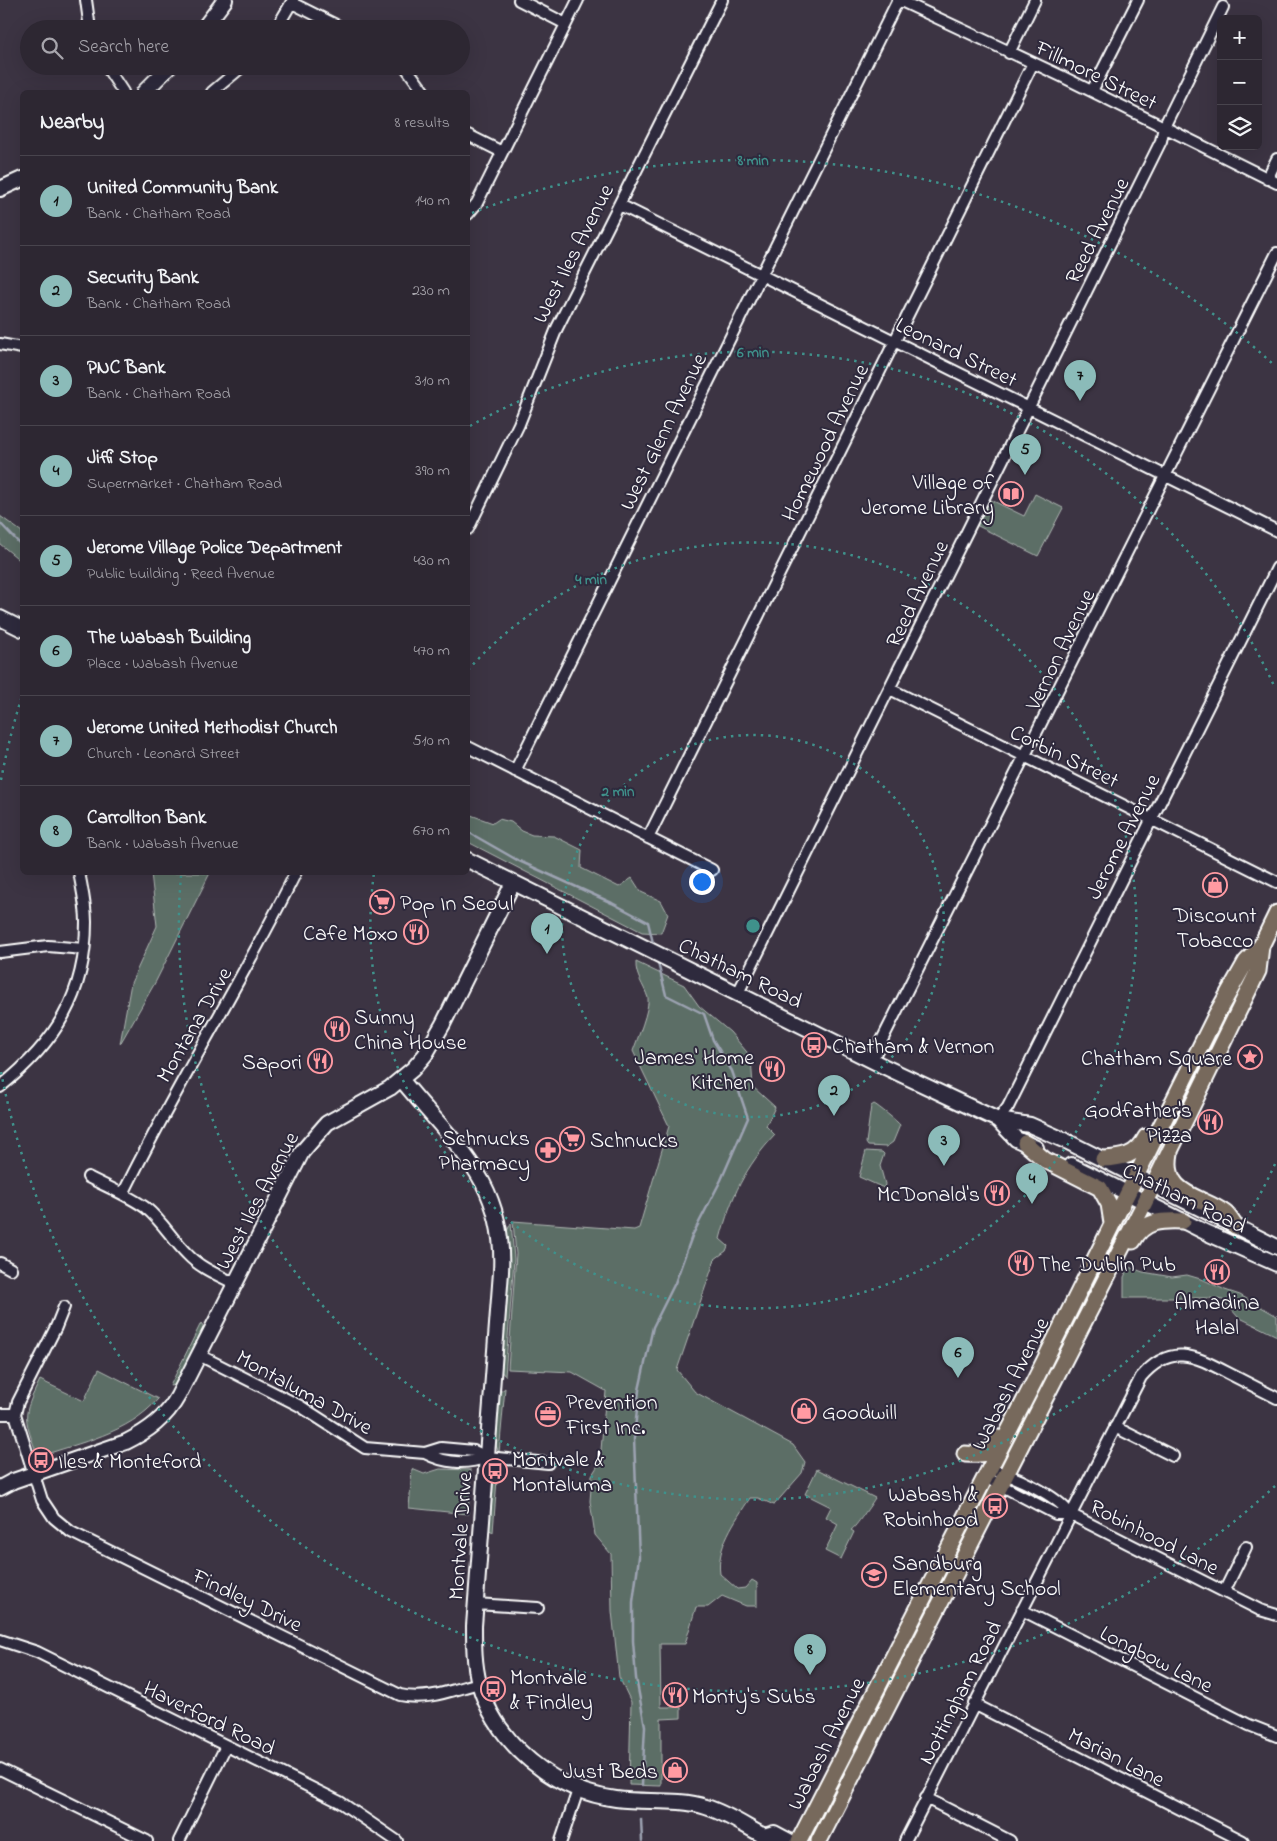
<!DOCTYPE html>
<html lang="en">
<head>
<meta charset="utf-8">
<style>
  :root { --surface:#2d2732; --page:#39333e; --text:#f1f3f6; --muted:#a7a5ac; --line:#48444d; --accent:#8bbbb9 }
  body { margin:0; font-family:"Indie Flower",sans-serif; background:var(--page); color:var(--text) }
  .controls { position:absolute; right:15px; top:15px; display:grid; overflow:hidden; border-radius:8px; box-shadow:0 5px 20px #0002 }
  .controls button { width:45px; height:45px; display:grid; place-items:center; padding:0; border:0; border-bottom:1px solid var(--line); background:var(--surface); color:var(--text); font:25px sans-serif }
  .you { position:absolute; left:701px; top:881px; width:18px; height:18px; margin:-12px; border:4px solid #fff; border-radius:50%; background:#1a73e8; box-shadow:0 0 0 8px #1a73e833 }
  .badge { display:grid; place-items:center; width:32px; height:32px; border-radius:50%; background:var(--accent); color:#111; font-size:16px; font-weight:700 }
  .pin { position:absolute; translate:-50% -41px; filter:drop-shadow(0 1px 2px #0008) }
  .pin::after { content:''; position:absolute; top:26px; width:18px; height:15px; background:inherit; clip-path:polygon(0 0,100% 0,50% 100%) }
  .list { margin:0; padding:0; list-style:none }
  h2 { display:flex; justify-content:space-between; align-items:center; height:65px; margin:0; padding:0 20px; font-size:21px }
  h2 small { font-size:16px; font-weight:400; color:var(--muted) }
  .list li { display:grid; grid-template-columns:32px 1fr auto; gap:15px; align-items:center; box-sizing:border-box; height:90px; padding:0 20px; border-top:1px solid var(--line) }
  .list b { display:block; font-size:19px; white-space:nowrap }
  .list p { margin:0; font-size:16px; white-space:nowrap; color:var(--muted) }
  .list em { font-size:16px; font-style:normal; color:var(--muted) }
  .icon { flex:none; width:28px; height:28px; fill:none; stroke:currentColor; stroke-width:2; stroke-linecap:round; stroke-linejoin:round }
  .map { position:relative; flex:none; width:1277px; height:1841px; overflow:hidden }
  .search { position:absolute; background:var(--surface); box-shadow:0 5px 20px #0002; left:20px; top:20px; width:450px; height:55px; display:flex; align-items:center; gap:12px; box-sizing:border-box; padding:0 18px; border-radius:28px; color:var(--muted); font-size:19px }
  .panel { position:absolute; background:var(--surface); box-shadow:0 5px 20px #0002; left:20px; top:90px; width:450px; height:785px; border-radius:8px }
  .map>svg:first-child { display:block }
  .green { fill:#5c6e66; stroke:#aeb6b2 }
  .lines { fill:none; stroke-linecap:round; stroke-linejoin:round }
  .stream { stroke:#9da3b2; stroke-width:2.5 }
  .street-casing { stroke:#fff; stroke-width:14 }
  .secondary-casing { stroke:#fff; stroke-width:18 }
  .primary-casing { stroke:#fff; stroke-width:19 }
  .street { stroke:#2f2a3d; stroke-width:10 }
  .secondary { stroke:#2f2a3d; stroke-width:14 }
  .primary { stroke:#77695c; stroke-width:15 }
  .ring { fill:none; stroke:#3f918b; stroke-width:2.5; stroke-dasharray:2.5 5 }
  .labels { text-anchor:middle; stroke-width:4; stroke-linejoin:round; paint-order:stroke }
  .street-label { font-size:22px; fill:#fff; stroke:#2f2a3d }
  .poi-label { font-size:22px; fill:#fff; stroke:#2f2a3d; text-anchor:start }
  .centre { fill:#3f918b; stroke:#2f2a3d; stroke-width:2.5 }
  .ring-label { font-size:15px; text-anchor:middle; font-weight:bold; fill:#3f918b; stroke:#2f2a3d; stroke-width:4; stroke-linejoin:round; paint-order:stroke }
</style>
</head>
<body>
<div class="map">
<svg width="1277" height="1841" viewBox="0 0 1277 1841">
  <rect width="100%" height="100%" fill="#3c3443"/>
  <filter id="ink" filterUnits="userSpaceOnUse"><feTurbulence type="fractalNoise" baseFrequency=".02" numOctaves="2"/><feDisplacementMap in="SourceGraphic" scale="10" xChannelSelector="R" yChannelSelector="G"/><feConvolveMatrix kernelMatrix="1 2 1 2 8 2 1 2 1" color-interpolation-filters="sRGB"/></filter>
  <g filter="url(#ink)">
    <path class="green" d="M1035,494L1063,508L1038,556L976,525L989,499L1024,516Z
      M0,516L22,532V562L0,544Z
      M468,814L493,823L499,819L511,822L522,831L532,835L554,836L582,850L581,868L619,887L632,878L641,892L661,901L668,914L661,933L642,932L468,842Z
      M151,873H210L156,981L120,1044L131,983L157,926Z
      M636,962L684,985L699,1006L730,1032L751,1057L753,1087L775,1107L766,1126L775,1135C745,1167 731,1197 720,1239L728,1246L726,1251L715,1259L677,1370L695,1392L793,1445L805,1462L802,1473L774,1505L758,1498H750C735,1521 716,1547 720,1574L737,1589L745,1588L752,1580L757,1583V1606H746L722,1596L708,1607H696L685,1644H660L661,1707H681V1718L661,1719V1786L629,1785L631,1702L619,1677L612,1611L611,1554L595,1535L590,1501L592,1475L600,1462L606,1391L572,1372L508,1369L516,1254L513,1221L634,1230L639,1228L669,1126L633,1051C637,1040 650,1008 648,998C644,985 635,976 636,962Z
      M874,1104C877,1105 899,1123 900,1125L893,1142L886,1147L868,1146L866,1143L871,1106Z
      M866,1151L882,1152L884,1154L880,1166L885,1184L884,1188L859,1177Z
      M511,1223L514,1259L505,1376L500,1370L509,1264L507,1231Z
      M1129,1267L1143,1272L1172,1277L1187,1275L1204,1280L1225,1290L1240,1295L1277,1316V1336L1238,1317L1223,1300L1209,1298H1124V1277Z
      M201,1323L204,1327L175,1385L170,1386Z
      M99,1369L158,1399C128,1434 80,1442 38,1457C24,1417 21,1418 40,1380L84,1401Z
      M505,1388L499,1453L495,1443L499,1393Z
      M498,1466L493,1532L488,1529L492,1473Z
      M412,1469L424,1474L440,1469L471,1470L468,1514L409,1508Z
      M817,1469L875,1498C872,1503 855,1528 851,1530L854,1532L841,1559L825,1551L838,1524L826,1517L831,1507L805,1494Z"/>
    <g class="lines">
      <path class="stream" d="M0,523L22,546
        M468,832L517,860L612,903L648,922L654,947
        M642,1785L645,1726L636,1678L633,1641V1602L639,1557L634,1439L639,1390L653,1327L675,1283L692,1236L721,1180L748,1118L732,1071L713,1040L704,1014L666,995L657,959
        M641,1819L642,1841"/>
      <defs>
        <path id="street" d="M86,0L90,29
          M519,0L566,24
          M899,0L1061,76L1277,183
          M292,3L344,29
          M276,29L293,0
          M1009,53L1035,0
          M106,66L123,92
          M405,66L424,92
          M1092,91L1138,0
          M212,92L243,66
          M468,135L502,152
          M1267,179L1277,159
          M620,205L1277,531
          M468,214L477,203L578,0
          M0,344L22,348
          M468,529L519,424L557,328L722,0
          M890,689L1277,882
          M468,747L712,870
          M515,771L898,0
          M648,838L1033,63
          M0,952L48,946L84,949
          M738,993L1161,141L1164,127L1223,7
          M872,1060L1277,253
          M0,1087C55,1043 86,995 86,922C86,905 82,889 79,872
          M998,1120L1008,1107L1277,568
          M88,1177C107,1187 128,1195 146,1208C162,1221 172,1239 187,1254C200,1268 218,1275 236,1284
          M123,1194C176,1085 242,982 296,872
          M0,1263L11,1269
          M64,1307L56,1327L18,1402L15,1414L42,1500L54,1518L71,1532L400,1695C428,1701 452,1690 479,1683
          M199,1355L300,1406L365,1448L425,1453L441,1448L474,1451L487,1457L548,1463
          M0,1414H15
          M1115,1427L1173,1456
          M425,1453C444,1463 466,1465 487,1457
          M990,1469C1014,1476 1056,1494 1070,1514
          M985,1477L1056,1514H1070L1260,1610L1277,1615
          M1224,1592L1246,1547
          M475,1604L538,1608
          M1022,1610L1249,1725L1277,1736
          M0,1640L37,1652L340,1802L397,1841
          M974,1704L1243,1841
          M0,1769L147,1841
          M926,1798L1010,1841
          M179,1841L226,1746
          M561,1841L578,1790
          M905,1841L1141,1377C1170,1343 1194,1355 1228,1373C1244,1381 1261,1390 1277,1398"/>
        <path id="secondary" d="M203,29L225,0
          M144,92L170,66
          M0,189L22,179
          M0,618L22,629
          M468,860L883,1066L998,1120L1030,1125L1068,1142L1277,1247
          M401,1079C453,1144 506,1180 501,1272L474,1626C474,1645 474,1664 479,1683C496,1744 554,1791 616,1799C645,1803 678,1798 706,1807C726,1813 745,1826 764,1836L767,1841
          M998,1120L1016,1139L1036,1148
          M1071,1165L1207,1233L1277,1264
          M0,1488L13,1481L126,1442C148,1431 166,1418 178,1396L302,1152L327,1123L390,1088L413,1069L425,1055L443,1024L513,883
          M764,1836L774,1833L789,1841"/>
        <path id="primary" d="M1025,1143L1045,1160L1100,1188L1109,1204L1112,1223
          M1170,1153C1162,1196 1201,1195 1225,1213C1229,1216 1232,1222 1235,1226
          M1103,1159C1122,1158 1137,1156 1146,1137
          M1133,1241C1144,1220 1162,1220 1183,1221
          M965,1454C984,1455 989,1455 998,1438
          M799,1841L1036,1378L1216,1015L1246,962L1261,946L1277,913
          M819,1841L1145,1202L1258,971L1261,946"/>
      </defs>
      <use href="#street" class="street-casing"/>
      <use href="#secondary" class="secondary-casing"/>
      <use href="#primary" class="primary-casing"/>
      <use href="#street" class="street"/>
      <use href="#secondary" class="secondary"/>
      <use href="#primary" class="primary"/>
    </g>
  </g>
  <g class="ring">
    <circle cx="753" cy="926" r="191"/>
    <path d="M468 670A383 383 0 1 1 374 873"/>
    <path d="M1275 1164A574 574 0 0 1 181 876M470 426A574 574 0 0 1 1275 688"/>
    <path d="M1275 1486A766 766 0 0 1 1 1072M1 780A766 766 0 0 1 22 696M472 213A766 766 0 0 1 1275 366"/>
  </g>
  <defs>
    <symbol id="library-ring" viewBox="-11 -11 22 22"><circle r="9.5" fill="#2f2a3d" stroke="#ff9aa2" stroke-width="1.5"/><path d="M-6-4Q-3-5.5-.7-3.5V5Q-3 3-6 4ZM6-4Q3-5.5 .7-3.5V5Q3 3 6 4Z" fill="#ff9aa2"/></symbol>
    <symbol id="shop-ring" viewBox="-11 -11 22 22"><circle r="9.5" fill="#2f2a3d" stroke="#ff9aa2" stroke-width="1.5"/><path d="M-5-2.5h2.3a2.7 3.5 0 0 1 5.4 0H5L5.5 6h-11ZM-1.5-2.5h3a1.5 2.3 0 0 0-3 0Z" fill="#ff9aa2"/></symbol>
    <symbol id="supermarket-ring" viewBox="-11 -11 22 22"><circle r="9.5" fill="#2f2a3d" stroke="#ff9aa2" stroke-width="1.5"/><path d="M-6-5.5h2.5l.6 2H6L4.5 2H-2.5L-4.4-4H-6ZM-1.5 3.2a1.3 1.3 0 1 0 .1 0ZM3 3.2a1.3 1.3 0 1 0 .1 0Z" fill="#ff9aa2"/></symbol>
    <symbol id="restaurant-ring" viewBox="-11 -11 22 22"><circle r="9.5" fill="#2f2a3d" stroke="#ff9aa2" stroke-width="1.5"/><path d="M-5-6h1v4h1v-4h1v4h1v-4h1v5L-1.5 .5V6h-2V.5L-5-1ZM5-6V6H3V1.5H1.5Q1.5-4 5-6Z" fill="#ff9aa2"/></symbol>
    <symbol id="bus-ring" viewBox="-11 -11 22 22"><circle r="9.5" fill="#2f2a3d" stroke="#ff9aa2" stroke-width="1.5"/><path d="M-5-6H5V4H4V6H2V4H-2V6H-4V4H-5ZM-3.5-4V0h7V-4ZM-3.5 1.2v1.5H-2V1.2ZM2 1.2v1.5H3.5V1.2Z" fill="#ff9aa2"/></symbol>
    <symbol id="sight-ring" viewBox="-11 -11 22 22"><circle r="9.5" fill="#2f2a3d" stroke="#ff9aa2" stroke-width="1.5"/><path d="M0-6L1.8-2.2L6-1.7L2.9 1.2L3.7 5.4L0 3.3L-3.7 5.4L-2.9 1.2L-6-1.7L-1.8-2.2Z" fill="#ff9aa2"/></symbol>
    <symbol id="pharmacy-ring" viewBox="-11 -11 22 22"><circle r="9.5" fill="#2f2a3d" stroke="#ff9aa2" stroke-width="1.5"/><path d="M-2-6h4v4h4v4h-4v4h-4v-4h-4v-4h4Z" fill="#ff9aa2"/></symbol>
    <symbol id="office-ring" viewBox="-11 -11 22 22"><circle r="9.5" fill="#2f2a3d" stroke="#ff9aa2" stroke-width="1.5"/><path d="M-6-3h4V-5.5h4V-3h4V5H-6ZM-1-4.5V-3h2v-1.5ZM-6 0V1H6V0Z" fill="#ff9aa2"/></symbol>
    <symbol id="school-ring" viewBox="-11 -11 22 22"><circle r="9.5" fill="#2f2a3d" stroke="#ff9aa2" stroke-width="1.5"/><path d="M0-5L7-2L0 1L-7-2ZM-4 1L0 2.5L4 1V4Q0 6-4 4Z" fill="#ff9aa2"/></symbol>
  </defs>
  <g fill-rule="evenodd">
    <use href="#library-ring" x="997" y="480" width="28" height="28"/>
    <use href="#shop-ring" x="1201" y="871" width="28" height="28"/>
    <use href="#supermarket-ring" x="368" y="888" width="28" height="28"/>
    <use href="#restaurant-ring" x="402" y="918" width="28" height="28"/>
    <use href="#restaurant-ring" x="323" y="1015" width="28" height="28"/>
    <use href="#bus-ring" x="800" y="1031" width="28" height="28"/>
    <use href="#sight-ring" x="1236" y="1043" width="28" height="28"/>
    <use href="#restaurant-ring" x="306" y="1047" width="28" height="28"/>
    <use href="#restaurant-ring" x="758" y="1055" width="28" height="28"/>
    <use href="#restaurant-ring" x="1196" y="1108" width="28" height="28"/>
    <use href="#supermarket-ring" x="558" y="1125" width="28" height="28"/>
    <use href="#pharmacy-ring" x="534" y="1136" width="28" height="28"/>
    <use href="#restaurant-ring" x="983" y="1179" width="28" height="28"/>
    <use href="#restaurant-ring" x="1007" y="1249" width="28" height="28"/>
    <use href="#restaurant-ring" x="1203" y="1258" width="28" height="28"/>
    <use href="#shop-ring" x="790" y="1397" width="28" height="28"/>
    <use href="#office-ring" x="534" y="1400" width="28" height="28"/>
    <use href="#bus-ring" x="27" y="1446" width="28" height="28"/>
    <use href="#bus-ring" x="481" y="1457" width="28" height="28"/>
    <use href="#bus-ring" x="981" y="1492" width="28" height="28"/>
    <use href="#school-ring" x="860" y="1561" width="28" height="28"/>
    <use href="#bus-ring" x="479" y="1675" width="28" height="28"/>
    <use href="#restaurant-ring" x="661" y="1681" width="28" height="28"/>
    <use href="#shop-ring" x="661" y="1756" width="28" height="28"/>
  </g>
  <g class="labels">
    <g class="street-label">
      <text transform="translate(1097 74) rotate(26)" y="8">Fillmore Street</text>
      <text transform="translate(1096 230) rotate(-63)" y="8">Reed Avenue</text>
      <text transform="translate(572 253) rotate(-63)" y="8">West Iles Avenue</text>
      <text transform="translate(957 351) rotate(26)" y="8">Leonard Street</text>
      <text transform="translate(662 431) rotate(-64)" y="8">West Glenn Avenue</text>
      <text transform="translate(824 442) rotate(-64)" y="8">Homewood Avenue</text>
      <text transform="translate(916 593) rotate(-64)" y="8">Reed Avenue</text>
      <text transform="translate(1059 649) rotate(-64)" y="8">Vernon Avenue</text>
      <text transform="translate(1065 755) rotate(26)" y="8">Corbin Street</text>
      <text transform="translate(1122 836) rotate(-63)" y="8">Jerome Avenue</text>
      <text transform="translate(741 972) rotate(26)" y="8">Chatham Road</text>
      <text transform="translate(193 1024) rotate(-60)" y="8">Montana Drive</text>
      <text transform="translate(1185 1197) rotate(26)" y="8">Chatham Road</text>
      <text transform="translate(256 1200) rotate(-62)" y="8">West Iles Avenue</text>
      <text transform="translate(1009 1383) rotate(-63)" y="8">Wabash Avenue</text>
      <text transform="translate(305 1391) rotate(29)" y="8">Montaluma Drive</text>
      <text transform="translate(459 1536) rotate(-86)" y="8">Montvale Drive</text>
      <text transform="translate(1155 1536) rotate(27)" y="8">Robinhood Lane</text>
      <text transform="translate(248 1599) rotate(26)" y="8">Findley Drive</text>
      <text transform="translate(1157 1658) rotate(27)" y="8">Longbow Lane</text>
      <text transform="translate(959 1692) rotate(-63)" y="8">Nottingham Road</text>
      <text transform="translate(210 1717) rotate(26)" y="8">Haverford Road</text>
      <text transform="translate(825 1743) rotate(-63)" y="8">Wabash Avenue</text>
      <text transform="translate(1117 1756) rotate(27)" y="8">Marian Lane</text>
    </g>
    <g class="poi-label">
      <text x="994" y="489" text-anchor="end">Village of<tspan x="994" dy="25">Jerome Library</tspan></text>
      <text x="400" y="910">Pop In Seoul</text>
      <text x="1215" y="922" text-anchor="middle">Discount<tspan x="1215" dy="25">Tobacco</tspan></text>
      <text x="398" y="940" text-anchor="end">Cafe Moxo</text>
      <text x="354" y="1024">Sunny<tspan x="354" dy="25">China House</tspan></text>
      <text x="832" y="1053">Chatham &amp; Vernon</text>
      <text x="754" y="1064" text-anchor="end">James' Home<tspan x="754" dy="25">Kitchen</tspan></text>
      <text x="1232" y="1065" text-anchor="end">Chatham Square</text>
      <text x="302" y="1069" text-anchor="end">Sapori</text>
      <text x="1192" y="1117" text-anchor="end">Godfather's<tspan x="1192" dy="25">Pizza</tspan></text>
      <text x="530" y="1145" text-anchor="end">Schnucks<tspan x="530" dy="25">Pharmacy</tspan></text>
      <text x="590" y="1147">Schnucks</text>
      <text x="980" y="1201" text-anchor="end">McDonald's</text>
      <text x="1038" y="1271">The Dublin Pub</text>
      <text x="1217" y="1309" text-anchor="middle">Almadina<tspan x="1217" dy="25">Halal</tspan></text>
      <text x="566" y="1409">Prevention<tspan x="566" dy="25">First Inc.</tspan></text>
      <text x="822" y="1419">Goodwill</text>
      <text x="512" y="1466">Montvale &amp;<tspan x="512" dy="25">Montaluma</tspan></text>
      <text x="58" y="1468">Iles &amp; Monteford</text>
      <text x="978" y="1501" text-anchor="end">Wabash &amp;<tspan x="978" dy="25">Robinhood</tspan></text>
      <text x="892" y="1570">Sandburg<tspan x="892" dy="25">Elementary School</tspan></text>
      <text x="510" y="1684">Montvale<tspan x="510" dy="25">&amp; Findley</tspan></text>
      <text x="692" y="1703">Monty's Subs</text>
      <text x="658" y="1778" text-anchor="end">Just Beds</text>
    </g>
  </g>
  <circle cx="753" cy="926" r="8" class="centre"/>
  <g class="ring-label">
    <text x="753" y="165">8 min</text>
    <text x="753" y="357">6 min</text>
    <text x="591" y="584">4 min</text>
    <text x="618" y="796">2 min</text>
  </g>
</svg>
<div class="controls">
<button>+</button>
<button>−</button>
<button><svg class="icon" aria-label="layers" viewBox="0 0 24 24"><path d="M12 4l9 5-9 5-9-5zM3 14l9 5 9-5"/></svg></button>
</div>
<div class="you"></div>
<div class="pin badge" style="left:547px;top:954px">1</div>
<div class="pin badge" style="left:834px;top:1116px">2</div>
<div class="pin badge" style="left:944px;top:1166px">3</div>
<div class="pin badge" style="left:1032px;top:1204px">4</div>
<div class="pin badge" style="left:1025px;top:475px">5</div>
<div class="pin badge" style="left:958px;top:1378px">6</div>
<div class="pin badge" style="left:1080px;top:401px">7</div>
<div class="pin badge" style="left:810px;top:1675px">8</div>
<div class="search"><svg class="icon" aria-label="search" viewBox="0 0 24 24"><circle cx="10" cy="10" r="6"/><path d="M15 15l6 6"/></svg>Search here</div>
<section class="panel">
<h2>Nearby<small>8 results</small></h2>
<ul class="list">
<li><span class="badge">1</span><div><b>United Community Bank</b><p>Bank · Chatham Road</p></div><em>140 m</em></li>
<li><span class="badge">2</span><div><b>Security Bank</b><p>Bank · Chatham Road</p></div><em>230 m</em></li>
<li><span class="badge">3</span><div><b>PNC Bank</b><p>Bank · Chatham Road</p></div><em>310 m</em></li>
<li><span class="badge">4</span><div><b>Jiffi Stop</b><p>Supermarket · Chatham Road</p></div><em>390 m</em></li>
<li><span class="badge">5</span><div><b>Jerome Village Police Department</b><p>Public building · Reed Avenue</p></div><em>430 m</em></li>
<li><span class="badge">6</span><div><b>The Wabash Building</b><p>Place · Wabash Avenue</p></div><em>470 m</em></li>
<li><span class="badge">7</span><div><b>Jerome United Methodist Church</b><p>Church · Leonard Street</p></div><em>510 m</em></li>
<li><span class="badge">8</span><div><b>Carrollton Bank</b><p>Bank · Wabash Avenue</p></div><em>670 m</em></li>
</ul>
</section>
</div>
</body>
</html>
